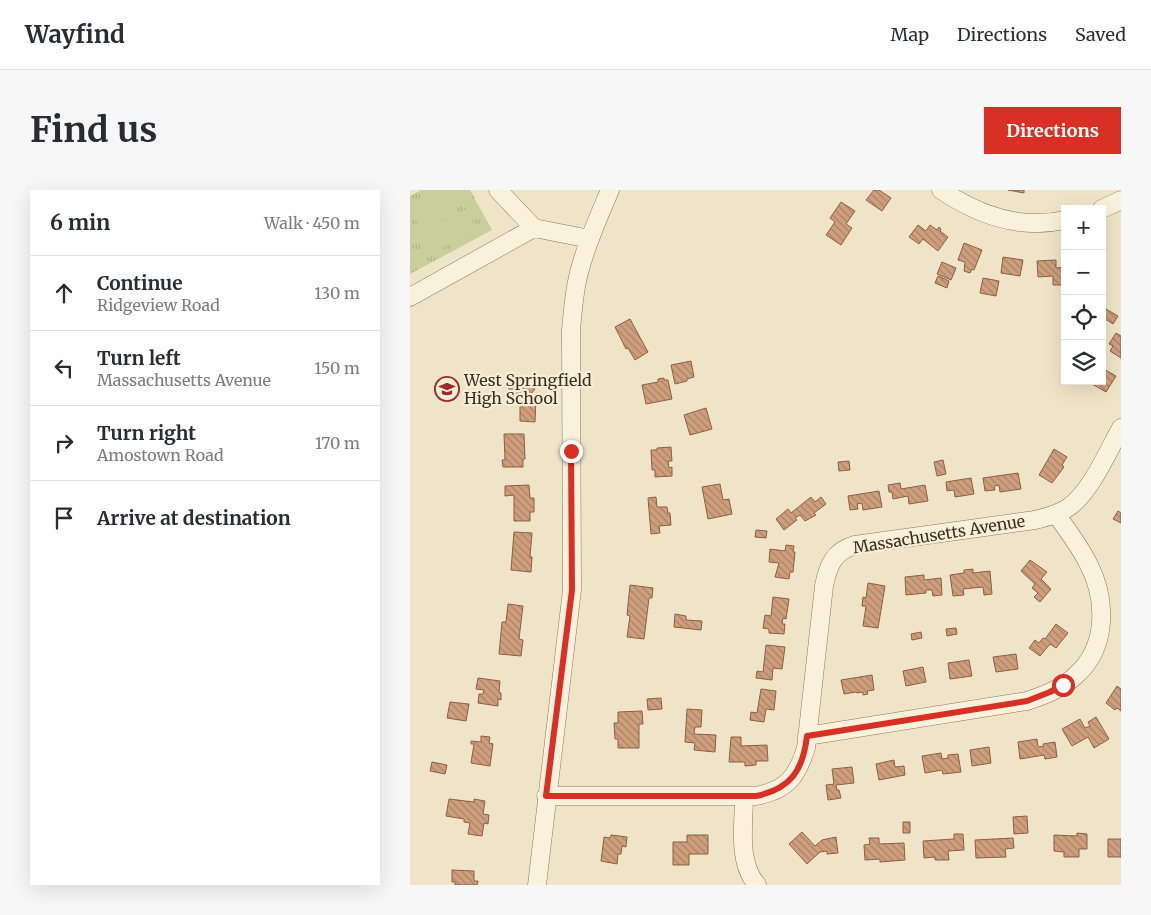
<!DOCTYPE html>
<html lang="en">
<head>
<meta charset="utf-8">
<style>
  :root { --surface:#fff; --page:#f7f7f7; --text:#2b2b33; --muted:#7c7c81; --line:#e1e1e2; --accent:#d93025 }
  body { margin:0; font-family:Merriweather,serif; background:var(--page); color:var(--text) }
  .controls { position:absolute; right:15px; top:15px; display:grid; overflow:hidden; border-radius:0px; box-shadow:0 5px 20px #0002 }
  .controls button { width:45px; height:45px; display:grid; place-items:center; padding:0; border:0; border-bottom:1px solid var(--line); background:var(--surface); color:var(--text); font:25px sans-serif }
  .stop { position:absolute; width:15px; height:15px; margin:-11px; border:4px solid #d93025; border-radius:50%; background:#fff }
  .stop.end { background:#d93025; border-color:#fff; box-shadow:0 1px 5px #0008 }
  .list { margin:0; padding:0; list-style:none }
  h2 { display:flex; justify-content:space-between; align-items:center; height:65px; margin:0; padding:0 20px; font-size:21px }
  h2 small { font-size:16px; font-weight:400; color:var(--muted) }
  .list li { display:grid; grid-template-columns:32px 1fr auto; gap:15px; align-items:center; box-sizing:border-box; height:75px; padding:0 20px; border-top:1px solid var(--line) }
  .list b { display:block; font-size:19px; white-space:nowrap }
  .list p { margin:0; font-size:16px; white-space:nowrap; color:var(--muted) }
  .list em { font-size:16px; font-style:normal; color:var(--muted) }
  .icon { flex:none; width:28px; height:28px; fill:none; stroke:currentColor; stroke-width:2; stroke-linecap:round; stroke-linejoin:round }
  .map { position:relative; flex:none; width:711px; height:695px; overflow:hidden; border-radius:0px }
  header { display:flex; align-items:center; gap:30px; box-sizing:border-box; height:70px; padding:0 25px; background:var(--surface); border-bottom:1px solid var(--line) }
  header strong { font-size:24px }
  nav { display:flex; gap:28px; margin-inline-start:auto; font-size:18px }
  .intro { display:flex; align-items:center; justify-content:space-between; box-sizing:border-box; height:120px; padding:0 30px }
  h1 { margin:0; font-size:35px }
  .button { padding:12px 22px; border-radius:0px; background:var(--accent); color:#fff; font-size:18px; font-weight:700 }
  main { display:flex; gap:30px; padding:0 30px }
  aside { flex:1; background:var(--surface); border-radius:0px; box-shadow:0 5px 20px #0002 }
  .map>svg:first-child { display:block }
  .park { fill:url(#park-tufts) }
  .garden { fill:#c9cf9b }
  .building { fill:url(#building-back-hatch); stroke:#8d5f41 }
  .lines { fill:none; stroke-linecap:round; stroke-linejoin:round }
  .minor-casing { stroke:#8d765c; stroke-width:19 }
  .minor { stroke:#faf1dc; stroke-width:18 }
  .route { stroke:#d93025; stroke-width:6 }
  .labels { text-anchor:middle; stroke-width:4.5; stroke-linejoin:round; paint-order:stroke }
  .poi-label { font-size:16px; fill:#3d2e20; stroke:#f7eed8; text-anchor:start }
  .street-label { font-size:16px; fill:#3d2e20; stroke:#f7eed8 }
</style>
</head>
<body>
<header>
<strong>Wayfind</strong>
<nav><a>Map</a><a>Directions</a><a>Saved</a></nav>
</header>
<div class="intro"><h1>Find us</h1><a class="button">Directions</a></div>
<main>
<aside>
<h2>6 min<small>Walk · 450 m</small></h2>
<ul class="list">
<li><svg class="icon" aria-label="ahead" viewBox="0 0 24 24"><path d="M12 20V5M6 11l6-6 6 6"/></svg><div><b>Continue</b><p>Ridgeview Road</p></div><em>130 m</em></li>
<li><svg class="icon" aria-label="left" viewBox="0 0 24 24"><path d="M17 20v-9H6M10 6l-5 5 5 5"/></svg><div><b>Turn left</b><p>Massachusetts Avenue</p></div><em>150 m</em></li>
<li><svg class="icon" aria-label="right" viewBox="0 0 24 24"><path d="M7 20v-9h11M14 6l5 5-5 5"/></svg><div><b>Turn right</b><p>Amostown Road</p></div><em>170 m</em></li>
<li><svg class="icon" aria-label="arrive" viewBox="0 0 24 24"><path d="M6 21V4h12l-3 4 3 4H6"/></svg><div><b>Arrive at destination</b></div></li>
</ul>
</aside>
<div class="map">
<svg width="711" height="695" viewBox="0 0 711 695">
  <defs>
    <pattern id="park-tufts" width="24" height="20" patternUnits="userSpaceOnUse" patternTransform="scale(1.25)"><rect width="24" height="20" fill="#c9cf9b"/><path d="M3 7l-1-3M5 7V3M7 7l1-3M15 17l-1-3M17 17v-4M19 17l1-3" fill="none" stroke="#aeb285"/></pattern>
    <pattern id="building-back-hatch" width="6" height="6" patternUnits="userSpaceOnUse" patternTransform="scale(1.25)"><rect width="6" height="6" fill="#cf9f7d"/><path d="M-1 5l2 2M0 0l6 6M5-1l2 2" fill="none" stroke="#a98266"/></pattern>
  </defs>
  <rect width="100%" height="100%" fill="#f0e4c8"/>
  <path class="park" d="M11,0H60L82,40L0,84V6Z"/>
  <path class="garden" d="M30,0H45L52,14L9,37L0,19V16Z
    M56,19L67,39L24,62L13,42Z"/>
  <path class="building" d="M464,0H469L481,8L472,21L456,10Z
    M598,0H614V3Z
    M431,12L445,21L436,34L442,38L431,55L416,45L425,32L420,28Z
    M508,35L516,41L520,35L527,40L529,37L531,39L530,41L538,47L528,61L513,49L509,54L499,47Z
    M554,53L572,60L564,80L562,79L560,83L554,81L555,72L548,70Z
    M593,67L613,70L610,86L591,83Z
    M646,70V78L655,77V95H643V86L628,87L627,71Z
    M532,72L546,78L541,90L527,84Z
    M528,86L539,91L537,98L525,93Z
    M573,88L589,91L586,106L570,103Z
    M696,119L708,126L703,134L692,127Z
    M220,129L238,162L225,170L218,158L216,159L205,137Z
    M706,143L711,146V168L700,161L703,156L699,154Z
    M281,171L284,187L277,189V191L265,194L261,175Z
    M692,178L706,186L696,202L682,194L684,191H692Z
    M107,185L125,199L121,204L126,208L125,232L110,231V214H112V209L98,198Z
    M254,188V190H258L262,209L236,214L232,195L248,192V189Z
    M296,218L302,239L280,245L274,225Z
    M94,244H114L115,269H113V277H93L92,270H95Z
    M261,257L262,271H258L259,278L262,277V286L245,287V280H242L241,260H247V258Z
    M644,259L657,267L652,275L654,277L642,293L629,285Z
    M533,270L536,284L527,286L524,272Z
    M439,271L440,280L429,281L428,272Z
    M608,283L611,299L590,302L589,295L584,296L585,300L575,301L573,288Z
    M561,288L564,304L545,307L544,300L537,301L536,292Z
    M490,293L491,299L515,295L518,311L499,314L498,306L483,309L482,302H479L478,295Z
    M310,294L313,310L319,309L322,324L298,329L292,297Z
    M119,295L120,308H124V322H120V331H104V305L95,306V296Z
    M469,301L472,317L453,320L452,313L447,314L448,319L440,320L438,306Z
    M246,307L247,317H257L258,323H260L261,335L249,336L250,343L241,344L238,308Z
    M401,307L405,312L411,307L416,314L404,323L406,325L395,331L390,325L385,328L387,330L374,340L366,329L378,319L381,323Z
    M708,321L711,323V333L703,329Z
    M346,340L357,341L356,348L345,347Z
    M104,342L122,343L120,367H122L121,382L101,380Z
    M376,355L384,356L383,362H385L383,382H380L379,389L365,387L369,373L359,372L360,359L375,361Z
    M620,370L637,382L631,389L641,399L630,412L624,407L628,403L622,398L625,394L611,381Z
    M563,379V383L580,381L582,404L574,405L573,397L553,399L554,405L543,406L540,385L554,383V380Z
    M514,385V390L531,388L532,405L523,406L522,400H516V403L496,405L495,387Z
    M458,393L475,396L468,438L453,436L456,416H452L453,407L456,408Z
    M220,395L243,398L242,408H239L234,449L217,447L220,426L217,425Z
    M363,407L379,409L376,429L373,428L372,434H375L374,444L359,443V439L353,438L355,425L361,426Z
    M98,414L113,416L109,449L113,450L111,466L89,464L92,432H96Z
    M265,424L276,426V430L292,431L291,440L264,437Z
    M646,434L658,443L646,458L640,454L630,466L619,458L625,450L629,453L633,448L635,449Z
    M546,438L547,444L537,446L536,439Z
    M511,442L512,448L502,450L501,444Z
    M356,455L375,457L372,479L363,478L362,490L346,488L347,481L353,482Z
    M606,464L608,479L586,482L583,467Z
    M559,470L562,486L540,489L538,473Z
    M513,477L516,492L496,496L493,481Z
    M462,485L464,500L457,501L458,504L453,505V502L447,503L446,502L434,504L431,490Z
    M68,488L90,491L89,503H91V510L88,509V516L68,513L69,504H73L74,500L66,499Z
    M707,496L711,499V521L707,518L705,520L696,513Z
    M351,499L366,501L364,520L356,519L354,532L340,530L341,522L347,523Z
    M251,508L252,519L238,520L237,509Z
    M40,512L59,514L56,531L37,528Z
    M277,519L292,520L291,537H285L284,544L306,545L305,562L284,560L285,553L275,552Z
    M232,521L233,534H229V558H208V549H205L204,533H208V522Z
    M686,527L699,549L684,558L678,547L662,556L652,539L670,529L675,538L680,536L678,532Z
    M71,546L80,547L79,553L83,554L80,576L61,573L64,554H61V551L71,552Z
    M321,547H331V556L357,555L358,571H346V575L335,576V572H319Z
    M627,549L628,557L634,556L633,554L645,552L647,567L635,569L634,565L610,569L608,552Z
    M579,557L581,573L562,576L560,560Z
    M531,563L532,569L538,568V565L548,564L551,582L533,584L532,580L515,583L512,566Z
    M484,570L485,577L494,576L495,585L469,590L466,574Z
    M22,572L37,575L35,584L20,581Z
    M442,577L444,593L426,595L427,600H429L431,608L418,610L416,595L424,594L422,579Z
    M39,609L64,612V609L75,611L73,624L79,625L78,634L74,633L72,646L58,644L60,633L54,632V629L36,626Z
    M617,626L618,643L604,644L603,627Z
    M493,632H500V643H493Z
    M392,642L405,656L412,650L426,647L428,663L417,664V661L410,662L397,674L379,654Z
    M667,643L677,644V659H669V667H654V662L644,661V645L667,646Z
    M544,644H553L554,660L538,661L539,670H525V667L514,668L513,651L544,649Z
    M201,645L217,647L216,657L212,656L211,664H208L207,674L191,671L194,647L200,648Z
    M277,645H298V664H279V675H263V652H277Z
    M459,648H469V654L494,653L495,670L470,672V669L455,670L454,655L460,654Z
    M603,648L604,658L595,659L596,667L566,668L565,650Z
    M698,649H711V667H698Z
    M42,680L64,681V691H68L67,695H45V692H42Z"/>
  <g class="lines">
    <defs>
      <path id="minor" d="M88,0L124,38
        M531,0C568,25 610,40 655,30
        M692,19L711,10
        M0,107L124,38L180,49
        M397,546L617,511C635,505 651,499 665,486C698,458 697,409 678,373C669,355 657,340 646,324
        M136,606H346C377,600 387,587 396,558L414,396C418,375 424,361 445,355L625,330C637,327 649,324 659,317C681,301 697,263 711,238
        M334,606C334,634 327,672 347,695
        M127,695L162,400L161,140C163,120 164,99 170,79C177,52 189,26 200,0"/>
    </defs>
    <use href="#minor" class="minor-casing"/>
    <use href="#minor" class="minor"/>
  </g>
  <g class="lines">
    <path class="route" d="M161,261L162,400L136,606H346C381,599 393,580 397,546L617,511L640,502L653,495"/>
  </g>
  <defs>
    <symbol id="school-ring" viewBox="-11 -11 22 22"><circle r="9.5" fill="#f7eed8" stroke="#9e2a2b" stroke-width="1.5"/><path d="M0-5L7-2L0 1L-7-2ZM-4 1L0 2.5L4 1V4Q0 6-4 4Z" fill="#9e2a2b"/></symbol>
  </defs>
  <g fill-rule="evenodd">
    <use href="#school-ring" x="23" y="185" width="28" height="28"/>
  </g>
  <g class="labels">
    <g class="poi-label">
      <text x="54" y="196">West Springfield<tspan x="54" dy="18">High School</tspan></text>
    </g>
    <g class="street-label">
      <text transform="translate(529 344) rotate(-9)" y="6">Massachusetts Avenue</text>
    </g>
  </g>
</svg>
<div class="controls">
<button>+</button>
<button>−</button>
<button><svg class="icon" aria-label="locate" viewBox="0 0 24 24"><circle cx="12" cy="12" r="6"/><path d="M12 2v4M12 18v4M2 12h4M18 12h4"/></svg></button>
<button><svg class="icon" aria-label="layers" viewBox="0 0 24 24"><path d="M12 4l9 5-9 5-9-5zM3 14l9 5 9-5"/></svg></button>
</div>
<div class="stop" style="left:653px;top:495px"></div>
<div class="stop end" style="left:161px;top:261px"></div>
</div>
</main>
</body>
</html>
